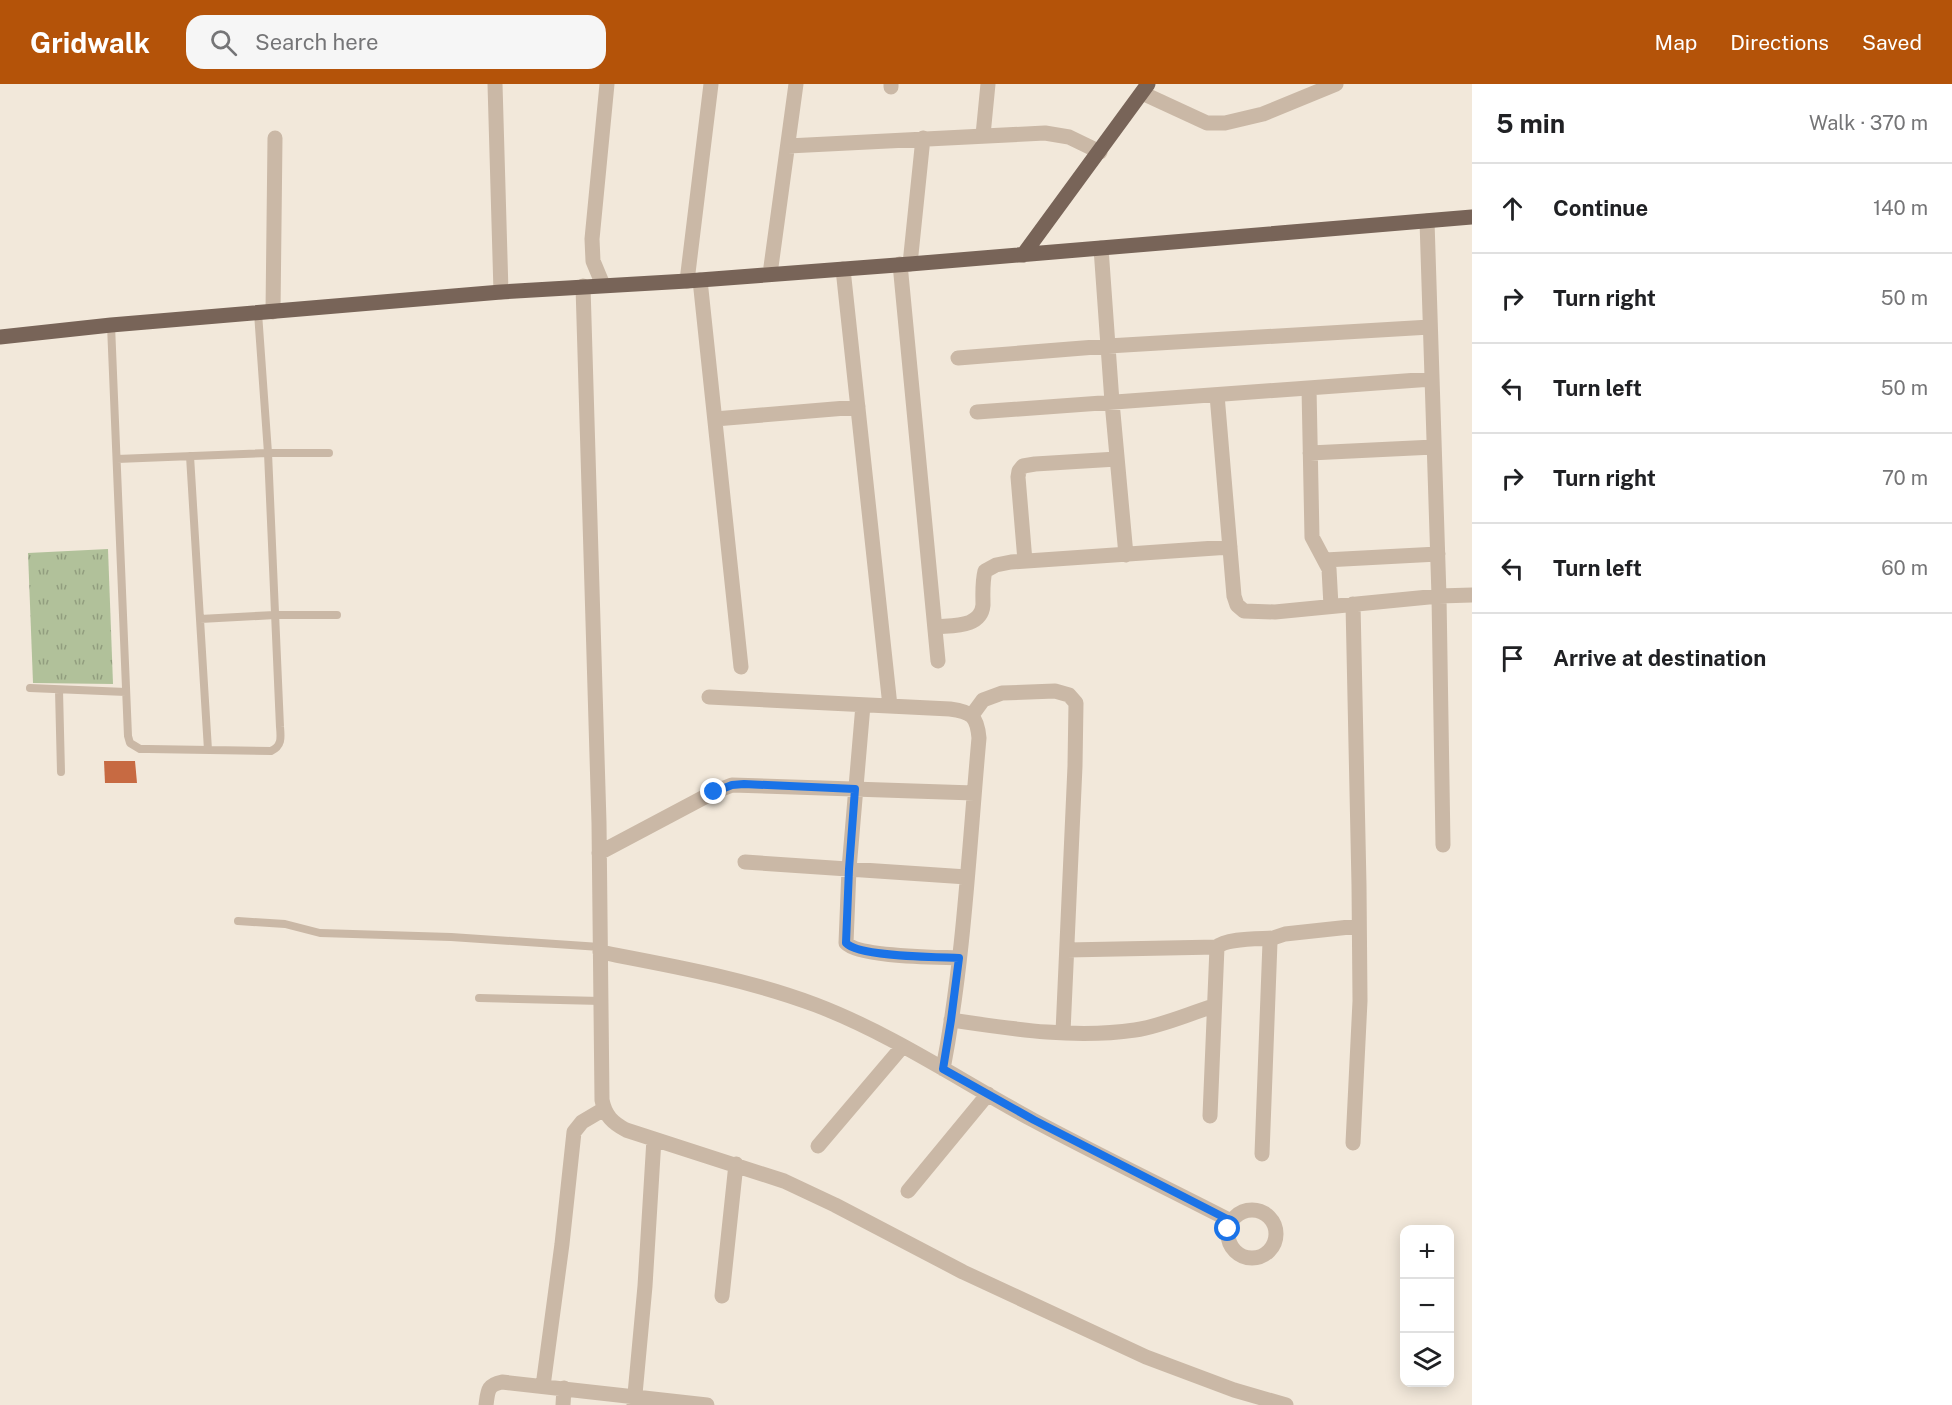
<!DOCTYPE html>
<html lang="en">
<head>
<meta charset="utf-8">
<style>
  :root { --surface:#fff; --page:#f6f6f6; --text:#202124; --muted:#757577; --line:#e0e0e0; --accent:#b45309 }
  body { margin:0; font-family:"Public Sans",sans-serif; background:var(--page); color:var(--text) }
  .controls { position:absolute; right:18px; bottom:18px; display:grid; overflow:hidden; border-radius:12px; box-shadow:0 3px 15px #0003 }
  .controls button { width:54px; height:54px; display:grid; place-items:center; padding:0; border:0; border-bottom:2px solid var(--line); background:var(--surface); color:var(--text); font:30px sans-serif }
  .stop { position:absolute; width:18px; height:18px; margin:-14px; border:4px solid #1a73e8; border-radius:50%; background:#fff }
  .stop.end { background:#1a73e8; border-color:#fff; box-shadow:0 2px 6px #0008 }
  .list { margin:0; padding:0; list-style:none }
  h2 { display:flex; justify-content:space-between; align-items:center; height:78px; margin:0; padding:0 24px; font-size:26px }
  h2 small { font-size:20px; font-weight:400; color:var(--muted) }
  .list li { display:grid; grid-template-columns:39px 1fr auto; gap:18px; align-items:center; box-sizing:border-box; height:90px; padding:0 24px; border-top:2px solid var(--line) }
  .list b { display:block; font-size:22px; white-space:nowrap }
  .list em { font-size:20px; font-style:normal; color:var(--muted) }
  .icon { flex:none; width:33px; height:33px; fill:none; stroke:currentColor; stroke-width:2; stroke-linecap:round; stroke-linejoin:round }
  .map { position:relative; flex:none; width:1472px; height:1321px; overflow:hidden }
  header { display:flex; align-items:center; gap:36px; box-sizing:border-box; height:84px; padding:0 30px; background:var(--accent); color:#fff }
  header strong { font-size:28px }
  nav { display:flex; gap:33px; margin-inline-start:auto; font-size:21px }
  .search { width:420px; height:54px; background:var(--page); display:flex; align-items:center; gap:15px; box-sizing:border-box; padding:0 21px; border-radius:18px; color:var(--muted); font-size:22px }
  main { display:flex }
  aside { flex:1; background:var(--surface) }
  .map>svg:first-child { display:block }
  .park { fill:url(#park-tufts) }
  .building { fill:#c76a42 }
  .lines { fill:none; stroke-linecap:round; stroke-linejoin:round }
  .service { stroke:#cab8a6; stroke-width:8 }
  .minor { stroke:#cab8a6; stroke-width:15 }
  .primary { stroke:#786458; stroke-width:15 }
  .route { stroke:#1a73e8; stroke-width:8 }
</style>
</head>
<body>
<header>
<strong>Gridwalk</strong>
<div class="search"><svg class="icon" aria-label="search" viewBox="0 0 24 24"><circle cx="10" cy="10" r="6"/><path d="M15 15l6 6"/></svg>Search here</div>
<nav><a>Map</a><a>Directions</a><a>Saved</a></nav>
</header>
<main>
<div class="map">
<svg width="1472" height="1321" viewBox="0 0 1472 1321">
  <defs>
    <pattern id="park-tufts" width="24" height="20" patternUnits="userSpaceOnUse" patternTransform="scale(1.5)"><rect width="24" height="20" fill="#b1c19a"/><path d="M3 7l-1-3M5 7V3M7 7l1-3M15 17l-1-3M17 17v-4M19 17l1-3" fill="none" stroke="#919d7e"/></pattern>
  </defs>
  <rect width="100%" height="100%" fill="#f2e8da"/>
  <path class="park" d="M108,465L113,600L33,599L28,469Z"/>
  <path class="building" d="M104,677H135L137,699H105Z"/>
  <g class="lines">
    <path class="service" d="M111,241L128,652L130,659L140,665H148L271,667C282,662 281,654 280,643L268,369L258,229
      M190,372L208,666
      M117,375L268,369H329
      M200,535L275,531H337
      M30,604L126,608
      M59,606L61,688
      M238,837L285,840L320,849L451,853L600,863
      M479,914L601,917"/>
    <path class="minor" d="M495,0L501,208
      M891,3V0
      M1142,9L1207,39H1225L1263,30L1336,0
      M983,51L988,0
      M788,62L1045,49L1069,53L1100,68
      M1427,137L1439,512L1443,761
      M1101,164L1112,318L1126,471
      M900,180L938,577
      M910,180L923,54
      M843,185L890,622
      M770,190L796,0
      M700,196L741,583
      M687,197L711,0
      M603,201L593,177L592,155L607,0
      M583,202L599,739L602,1016C605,1032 613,1039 626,1046L784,1097L835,1121L963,1188L1146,1273L1234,1306L1286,1321
      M273,228L275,54
      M958,274L1108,262L1430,243
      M1309,304L1312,453L1329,485L1331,522
      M1217,311L1234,512L1237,521L1244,527L1275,528L1439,512L1472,511
      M977,328L1432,295
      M715,335L858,323
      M1310,369L1434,363
      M1325,476L1438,470
      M1025,477L1018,393L1019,387L1023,382L1035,380L1117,375
      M1353,520L1359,801L1360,917L1353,1059
      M935,543C952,541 981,544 983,521C983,510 982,499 985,487L996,481L1011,478L1230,463
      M709,613L950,625C972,628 977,632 979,654C969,764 964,876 943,985
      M863,621L849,785L846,859C859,873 936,873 959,874
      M972,631L983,616L1002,609L1055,607L1069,611L1076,619L1075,682L1063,948
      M599,769L714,708L732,701L974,709
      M745,778L967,793
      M1067,866L1217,863
      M600,868C673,882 747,895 816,921C892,950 961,997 1033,1036C1098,1071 1165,1103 1231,1137
      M951,936C1012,945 1074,955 1135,946C1162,942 1188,930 1214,922
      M1210,1032L1217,863C1226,854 1260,855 1273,854
      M818,1062L903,962
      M1262,1070L1270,858L1273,854L1285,850L1359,842
      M908,1107L988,1010
      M1228 1150a24 24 0 1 1 48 0a24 24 0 1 1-48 0Z
      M722,1212L736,1080
      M543,1302L562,1160L574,1048L582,1038L604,1025
      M486,1321C488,1307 487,1301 502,1298L707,1321
      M563,1321L564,1304
      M634,1321L645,1202L654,1055"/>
    <path class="primary" d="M1023,171L1148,0
      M0,253L111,241L501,208L687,197L910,180L1472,133"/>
  </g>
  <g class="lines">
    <path class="route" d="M714,708L732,701L744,700L855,705L849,785L846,859C859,873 936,873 959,874L951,936L943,985L1034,1036L1231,1137L1228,1145"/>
  </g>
</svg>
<div class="controls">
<button>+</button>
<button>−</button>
<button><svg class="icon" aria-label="layers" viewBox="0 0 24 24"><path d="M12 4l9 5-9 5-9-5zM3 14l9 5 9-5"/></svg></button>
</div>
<div class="stop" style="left:1228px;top:1145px"></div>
<div class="stop end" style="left:714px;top:708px"></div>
</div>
<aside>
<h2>5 min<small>Walk · 370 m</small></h2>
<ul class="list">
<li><svg class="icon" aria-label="ahead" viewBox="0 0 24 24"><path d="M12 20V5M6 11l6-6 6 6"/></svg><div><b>Continue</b></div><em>140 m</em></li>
<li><svg class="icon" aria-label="right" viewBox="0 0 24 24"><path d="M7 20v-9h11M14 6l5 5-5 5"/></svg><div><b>Turn right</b></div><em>50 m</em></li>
<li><svg class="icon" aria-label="left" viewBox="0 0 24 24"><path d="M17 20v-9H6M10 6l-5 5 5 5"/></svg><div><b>Turn left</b></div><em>50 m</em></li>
<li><svg class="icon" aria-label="right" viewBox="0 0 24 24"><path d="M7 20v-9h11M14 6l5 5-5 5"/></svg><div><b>Turn right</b></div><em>70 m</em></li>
<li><svg class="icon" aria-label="left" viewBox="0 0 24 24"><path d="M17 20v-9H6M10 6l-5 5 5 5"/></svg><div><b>Turn left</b></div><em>60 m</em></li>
<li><svg class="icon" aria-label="arrive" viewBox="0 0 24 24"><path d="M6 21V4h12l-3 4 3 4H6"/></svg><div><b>Arrive at destination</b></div></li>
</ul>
</aside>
</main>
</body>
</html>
